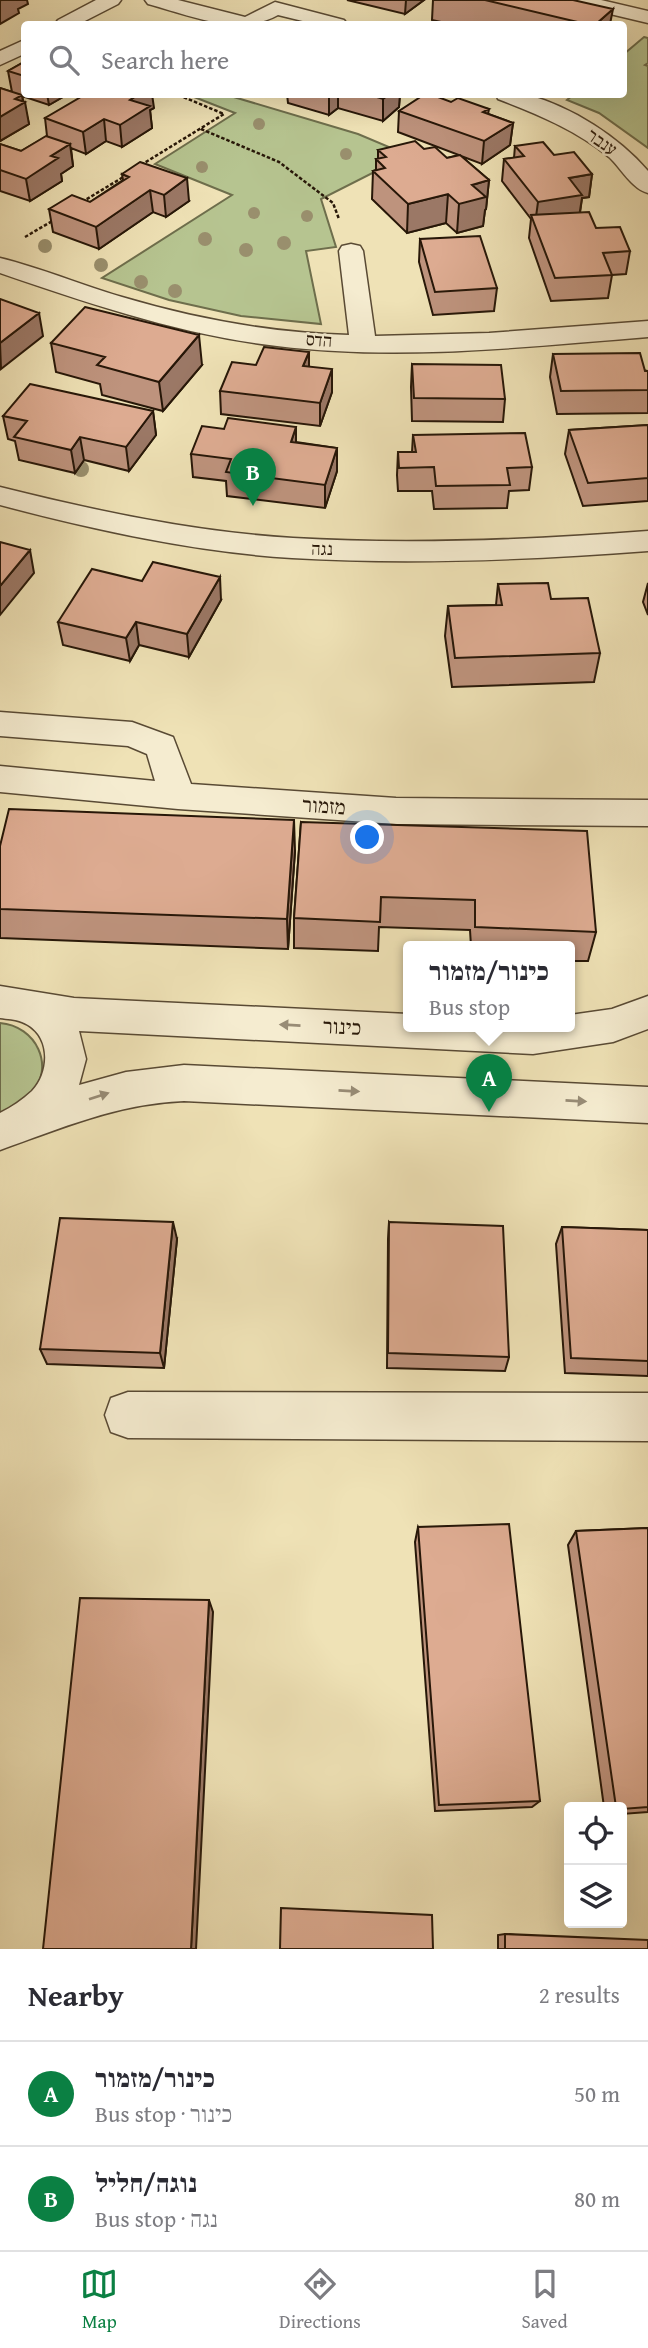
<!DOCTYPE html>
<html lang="en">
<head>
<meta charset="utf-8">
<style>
  :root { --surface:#fff; --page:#f7f7f7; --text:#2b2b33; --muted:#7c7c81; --line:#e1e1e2; --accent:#0b8043 }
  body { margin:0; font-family:"Gentium Book Plus","Frank Ruhl Libre",serif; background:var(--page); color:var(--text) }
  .controls { position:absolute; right:21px; bottom:21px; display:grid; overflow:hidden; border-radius:7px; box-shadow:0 7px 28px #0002 }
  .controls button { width:63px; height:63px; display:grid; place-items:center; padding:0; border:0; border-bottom:2px solid var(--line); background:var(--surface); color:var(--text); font:35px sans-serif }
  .you { position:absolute; left:368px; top:838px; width:24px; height:24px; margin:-18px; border:5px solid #fff; border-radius:50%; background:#1a73e8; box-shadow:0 0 0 10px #1a73e833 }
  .badge { display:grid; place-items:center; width:46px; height:46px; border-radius:50%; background:var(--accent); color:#fff; font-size:23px; font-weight:700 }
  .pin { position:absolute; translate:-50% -58px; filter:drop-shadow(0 2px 4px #0008) }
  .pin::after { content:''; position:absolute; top:37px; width:24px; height:21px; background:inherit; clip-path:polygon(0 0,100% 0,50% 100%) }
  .popup { position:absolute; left:403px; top:941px; width:172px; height:91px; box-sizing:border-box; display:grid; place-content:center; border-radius:7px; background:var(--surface); filter:drop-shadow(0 2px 5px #0005); font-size:23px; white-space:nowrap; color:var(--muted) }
  .popup b { font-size:26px; color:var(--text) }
  .popup::after { content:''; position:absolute; left:50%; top:100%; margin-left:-14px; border:14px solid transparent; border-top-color:var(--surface) }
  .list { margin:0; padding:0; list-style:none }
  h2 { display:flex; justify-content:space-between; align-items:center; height:91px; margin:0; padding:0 28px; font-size:30px }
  h2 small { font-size:23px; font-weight:400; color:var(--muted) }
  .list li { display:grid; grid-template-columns:46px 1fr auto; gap:21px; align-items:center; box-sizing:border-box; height:105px; padding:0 28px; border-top:2px solid var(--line) }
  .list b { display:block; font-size:26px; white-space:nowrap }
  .list p { margin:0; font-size:23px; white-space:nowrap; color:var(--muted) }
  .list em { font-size:23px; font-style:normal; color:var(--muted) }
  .icon { flex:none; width:38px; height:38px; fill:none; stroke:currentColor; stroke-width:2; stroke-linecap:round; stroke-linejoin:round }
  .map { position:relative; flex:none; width:648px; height:1949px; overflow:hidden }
  .search { position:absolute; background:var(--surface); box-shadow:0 7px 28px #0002; left:21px; right:21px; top:21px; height:77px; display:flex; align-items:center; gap:18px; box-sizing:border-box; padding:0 24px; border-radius:7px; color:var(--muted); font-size:26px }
  .sheet { height:301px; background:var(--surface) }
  nav { display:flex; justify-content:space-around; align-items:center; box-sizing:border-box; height:98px; border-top:2px solid var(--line); background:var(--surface); font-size:19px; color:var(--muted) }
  nav a { display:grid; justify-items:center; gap:4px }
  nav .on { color:var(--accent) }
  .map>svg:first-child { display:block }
  .green { fill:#b6c490; stroke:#6e6e4c; stroke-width:2 }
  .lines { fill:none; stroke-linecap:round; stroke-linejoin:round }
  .minor-casing { stroke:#594a34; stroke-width:3 }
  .path { stroke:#271708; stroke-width:2.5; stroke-dasharray:3.5 2; stroke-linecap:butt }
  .minor { fill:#f5ecd0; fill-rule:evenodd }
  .tree { fill:#998f6d }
  .wall { fill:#be937d; stroke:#271708; stroke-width:2 }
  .shaded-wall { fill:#9b7866; stroke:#271708; stroke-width:2 }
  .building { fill:#ddab91; stroke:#271708; stroke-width:2 }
  .oneway { fill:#988c76 }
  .labels { text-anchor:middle; stroke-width:5; stroke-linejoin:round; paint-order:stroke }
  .far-street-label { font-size:18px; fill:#271708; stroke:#f5ecd0 }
  .street-label { font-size:21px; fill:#271708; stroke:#f5ecd0 }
</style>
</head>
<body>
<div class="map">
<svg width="648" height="1949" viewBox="0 0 648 1949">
  <rect width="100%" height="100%" fill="#efe2b6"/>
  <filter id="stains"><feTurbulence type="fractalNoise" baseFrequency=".00286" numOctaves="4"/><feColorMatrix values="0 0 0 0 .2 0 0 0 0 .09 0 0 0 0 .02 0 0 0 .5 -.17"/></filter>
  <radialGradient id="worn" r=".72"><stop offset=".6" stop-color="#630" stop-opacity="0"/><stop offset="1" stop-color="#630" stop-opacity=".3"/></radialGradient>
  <path class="green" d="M644,37L648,38V63L645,65L648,66V148L599,113L567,100L573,95L624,94V54Z
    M189,95H227L358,134L408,155L321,199L336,247L306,251L321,324L241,316L169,300L102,278L232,195L155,164L235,113Z
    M0,1023C36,1026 56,1066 31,1095C24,1104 10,1110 0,1117Z"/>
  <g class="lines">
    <defs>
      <path id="minor" d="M96,0H121L118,4L79,24H55L58,20Z
        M145,0H178L245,17L275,2L344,20L347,24H315L278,15C238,37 189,15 148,4Z
        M565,0H601L648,11V23L568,4Z
        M24,40V54L0,65V51Z
        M496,94C506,94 519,93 528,95C572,107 619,137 648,171V193C632,189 621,168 609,157C576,130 537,114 498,99Z
        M351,244L360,246L363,251L375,336L489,333L648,321V337C525,347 400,361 277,346C182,335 90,304 0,273V258C41,268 81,285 122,297C196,319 272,333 349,335L339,251L342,246Z
        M0,487C96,511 194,532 293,538C411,545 530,540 648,531V551C530,560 411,565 292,558C194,552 95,530 0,505Z
        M0,712L132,722L173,737L191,784L396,798L648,800V826L396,824L178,809L0,792V766L155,781L147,754L128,746L0,736Z
        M0,986L74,998L408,1014V1026H570V1015L612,1009L648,996V1029L613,1042L533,1054L79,1031L86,1059L79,1085L126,1072L184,1065L648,1087V1123L184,1101C116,1104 62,1128 0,1150V1113C12,1107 22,1100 32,1091C51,1071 51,1033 22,1022C15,1019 7,1019 0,1018Z
        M128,1392L648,1393V1441L128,1438L111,1432L105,1415L111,1398Z"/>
    </defs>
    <use href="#minor" class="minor-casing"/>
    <path class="path" d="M201,129L279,162L333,203L339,219
      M141,165L224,114L176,94
      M82,202L125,176
      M25,237L54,220"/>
    <use href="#minor" class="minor"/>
  </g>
  <g class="tree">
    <circle cx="259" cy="124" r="6"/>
    <circle cx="346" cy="154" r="6"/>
    <circle cx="202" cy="167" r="6"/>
    <circle cx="254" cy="213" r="6"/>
    <circle cx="307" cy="216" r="6"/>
    <circle cx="205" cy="239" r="7"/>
    <circle cx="284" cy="243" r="7"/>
    <circle cx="45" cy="246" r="7"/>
    <circle cx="246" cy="250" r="7"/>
    <circle cx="101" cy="265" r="7"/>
    <circle cx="141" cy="282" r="7"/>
    <circle cx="175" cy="291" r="7"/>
    <circle cx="81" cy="469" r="8"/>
  </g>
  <path class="wall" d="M347,0H424L405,14Z
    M433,0H573L610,24H450L432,20Z
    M24,62V94H68L49,105L22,96L29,124L0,141V88L12,92L8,71Z
    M287,94H400L399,107L383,121L338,108L329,115L288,103Z
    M451,102L489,109L488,114L513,123L510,145L482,164L461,156L489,180L486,209L485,210L483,226L457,233L446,223L407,233L372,199L373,171L376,170V159H378V150L447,158L459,155L398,132L399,111Z
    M154,108L150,110L152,128L122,147L106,141L86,154L71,148L73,166L61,174L62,181L30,201L0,191V144L21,151L47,136L45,118Z
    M515,146L554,155L592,174L589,197L582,198L580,213L596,228L630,251L626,274L612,275L608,298L551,301L529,238L531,219L502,181L504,159L514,158Z
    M122,174L189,201L166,217L153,212L99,249L53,232L49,209L90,202L123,180Z
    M420,239L497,288L494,311L433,315L419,262Z
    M51,343L202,365L163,411L102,395L100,384L56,372Z
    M553,354L648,371V413L557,414L550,377Z
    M412,364L505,399L503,422L412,421L411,387Z
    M256,365L309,366L332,392L320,426L221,414L220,391Z
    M153,411L156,435L129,471L84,460L75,473L19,460L15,441L8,439L3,416Z
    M648,425V501L583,506L565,454L569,430Z
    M296,427V442L337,448V471L325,508L227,496L226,481L193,477L191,454L224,429Z
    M413,435L532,467L529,490L509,491L507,508L434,509L432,491H398L397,475L398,452H412Z
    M648,583V615L643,602Z
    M498,584L551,599L600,653L594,682L452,687L445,636L448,606L496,605Z
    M221,600L189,657L139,645L130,661L63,645L58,622Z
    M301,822L596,932L588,961H570V946H471L470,930L379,927L378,951L294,948V918Z
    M0,846L295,851L288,949L0,938Z
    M389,1222L509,1357L505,1371L387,1368L388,1239Z
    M562,1227L648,1230V1376L565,1373L556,1244Z
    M177,1239L164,1368L47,1364L40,1349Z
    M418,1527L540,1801L532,1807L435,1811L415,1542Z
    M648,1528V1812L622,1814V1807H604L568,1545L576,1531Z
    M505,1934L648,1949H498V1935Z"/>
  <path class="shaded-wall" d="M1,0H27L28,4L18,9L19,13L0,24V1Z
    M406,0H424L405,14Z
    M613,9L610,24H596Z
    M47,94H68L49,105Z
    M139,94H152L154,108L150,110L152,128L122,147L120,125L130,100Z
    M329,94H338V108L329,115Z
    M389,94H400L399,107L383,121V99Z
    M22,95L23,103L25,102L29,124L0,141V117L15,99Z
    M104,119L106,141L86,154L83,132Z
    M513,123L510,145L482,164L484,141Z
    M70,144L73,166L61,174L62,181L30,201L26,179L51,156Z
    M592,174L589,197L582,198L579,217L535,224L538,202L569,178Z
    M187,178L189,201L166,217L164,195Z
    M489,180L486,209L485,210L483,226L457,233L459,204L472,185Z
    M150,190L153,212L99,249L96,227Z
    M448,194L446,223L407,233L408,204Z
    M39,313L43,336L1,369L0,343Z
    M199,335L202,365L163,411L159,382Z
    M309,352V375L303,366Z
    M332,369V392L320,426V403Z
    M153,411L156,435L129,471L126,447Z
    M296,427V450L291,442Z
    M80,437L84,460L75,473L71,450Z
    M337,448V471L325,508V485Z
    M30,550L34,573L0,615V586Z
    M220,577L221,600L189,657L187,634Z
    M136,622L139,645L130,661L126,638Z
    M294,820L295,851L288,949L287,919Z
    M173,1222L177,1239L164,1368L160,1353Z
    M209,1600L213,1612L196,1949H191Z"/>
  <path class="building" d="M485,0H573L613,9L596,24H586Z
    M24,62V76L8,71Z
    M0,88L22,95L15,99L25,102L0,117Z
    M86,94H139L130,100L150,106L120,125L104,119L83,132L45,118Z
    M367,94H389L383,99Z
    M425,94H430L451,102L458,98L489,109L483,112L513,123L484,141L399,111Z
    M46,136L70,144L51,156L58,158L26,179L0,170V144L21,151Z
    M415,141L424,149L435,147L447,158L460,155L489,180L472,185L486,197L459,204L448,194L408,204L373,171L385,168L376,159L386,157L378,150Z
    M543,142L554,155L574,152L592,174L569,178L582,195L538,202L504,159L524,156L515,146Z
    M140,162L187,178L164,195L150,190L96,227L49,209L72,195L90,202L129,177L122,174Z
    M589,212L596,228L620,227L630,251L603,253L612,275L555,278L531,215Z
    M480,236L497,288L435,292L420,239Z
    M0,299L39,313L0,343Z
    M85,307L199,335L159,382L97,365L105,357L51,343Z
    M264,347L309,352L303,366L332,369L320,403L220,391L232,362L256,365Z
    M640,353L645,371H648V390L561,391L553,354Z
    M412,364L501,365L505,399L414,398Z
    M30,384L153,411L126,447L80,437L71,450L14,437L27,421L3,416Z
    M228,418L296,427L291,442L337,448L325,485L226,472L231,459L191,454L202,426L224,429Z
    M648,425V478L588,483L569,430Z
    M525,433L532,467L507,468L510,485L436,486L434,467L399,468L398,452H416L413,435Z
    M0,542L30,550L0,586Z
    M153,562L220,577L187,634L136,622L126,638L58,622L92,569L142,581Z
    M548,583L551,599L588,598L600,653L455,658L448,606L502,605L498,584Z
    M9,809L294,820L287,919L0,909V846Z
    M301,822L587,831L596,932L475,927V900L381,897L380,922L294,918Z
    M60,1218L173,1222L160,1353L40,1349Z
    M389,1222L503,1226L509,1357L388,1353Z
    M562,1227L648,1230V1361L571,1358Z
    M509,1524L540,1801L439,1805L418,1527Z
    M648,1528V1807L622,1809V1807H616L576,1531Z
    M80,1598L209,1600L191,1949H43Z
    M281,1908L432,1915L433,1949H280Z
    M505,1934L648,1940V1949H505Z"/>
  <defs><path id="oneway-solid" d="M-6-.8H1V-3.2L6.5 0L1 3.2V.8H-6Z" transform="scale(1.75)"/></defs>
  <g class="oneway">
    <use href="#oneway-solid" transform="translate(290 1025) rotate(-177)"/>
    <use href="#oneway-solid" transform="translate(349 1091) rotate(3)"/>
    <use href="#oneway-solid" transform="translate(99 1096) rotate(-18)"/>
    <use href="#oneway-solid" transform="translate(576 1101) rotate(3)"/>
  </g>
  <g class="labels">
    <g class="far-street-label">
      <text transform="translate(602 142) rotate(35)" y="6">ענבר</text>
      <text transform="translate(319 340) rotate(4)" y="6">הדס</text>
      <text transform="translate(322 549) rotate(1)" y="6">נגה</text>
    </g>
    <g class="street-label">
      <text transform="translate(324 806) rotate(4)" y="7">מזמור</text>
      <text transform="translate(342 1027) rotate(3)" y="7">כינור</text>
    </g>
  </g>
  <rect width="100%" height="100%" filter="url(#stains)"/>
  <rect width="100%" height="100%" fill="url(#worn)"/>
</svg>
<div class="controls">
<button><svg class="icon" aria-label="locate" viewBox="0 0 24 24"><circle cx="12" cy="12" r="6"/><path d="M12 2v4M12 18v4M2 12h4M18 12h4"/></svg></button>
<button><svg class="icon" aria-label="layers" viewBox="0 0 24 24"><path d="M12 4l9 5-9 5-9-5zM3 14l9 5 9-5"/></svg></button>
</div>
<div class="you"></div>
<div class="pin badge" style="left:489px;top:1112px">A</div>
<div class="popup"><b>כינור/מזמור</b>Bus stop</div>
<div class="pin badge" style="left:253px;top:506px">B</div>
<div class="search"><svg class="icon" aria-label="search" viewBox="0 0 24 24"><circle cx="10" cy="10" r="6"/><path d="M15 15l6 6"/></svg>Search here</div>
</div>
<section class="sheet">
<h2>Nearby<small>2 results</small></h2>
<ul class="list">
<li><span class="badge">A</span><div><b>כינור/מזמור</b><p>Bus stop · כינור</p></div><em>50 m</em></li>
<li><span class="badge">B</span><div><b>נוגה/חליל</b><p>Bus stop · נגה</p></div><em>80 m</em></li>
</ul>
</section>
<nav>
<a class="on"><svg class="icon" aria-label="map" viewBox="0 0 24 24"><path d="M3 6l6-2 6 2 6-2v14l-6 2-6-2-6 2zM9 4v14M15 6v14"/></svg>Map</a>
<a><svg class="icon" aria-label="directions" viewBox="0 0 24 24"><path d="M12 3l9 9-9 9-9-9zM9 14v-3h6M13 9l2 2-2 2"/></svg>Directions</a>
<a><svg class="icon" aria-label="saved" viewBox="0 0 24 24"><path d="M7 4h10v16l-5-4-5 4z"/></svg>Saved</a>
</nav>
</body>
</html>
